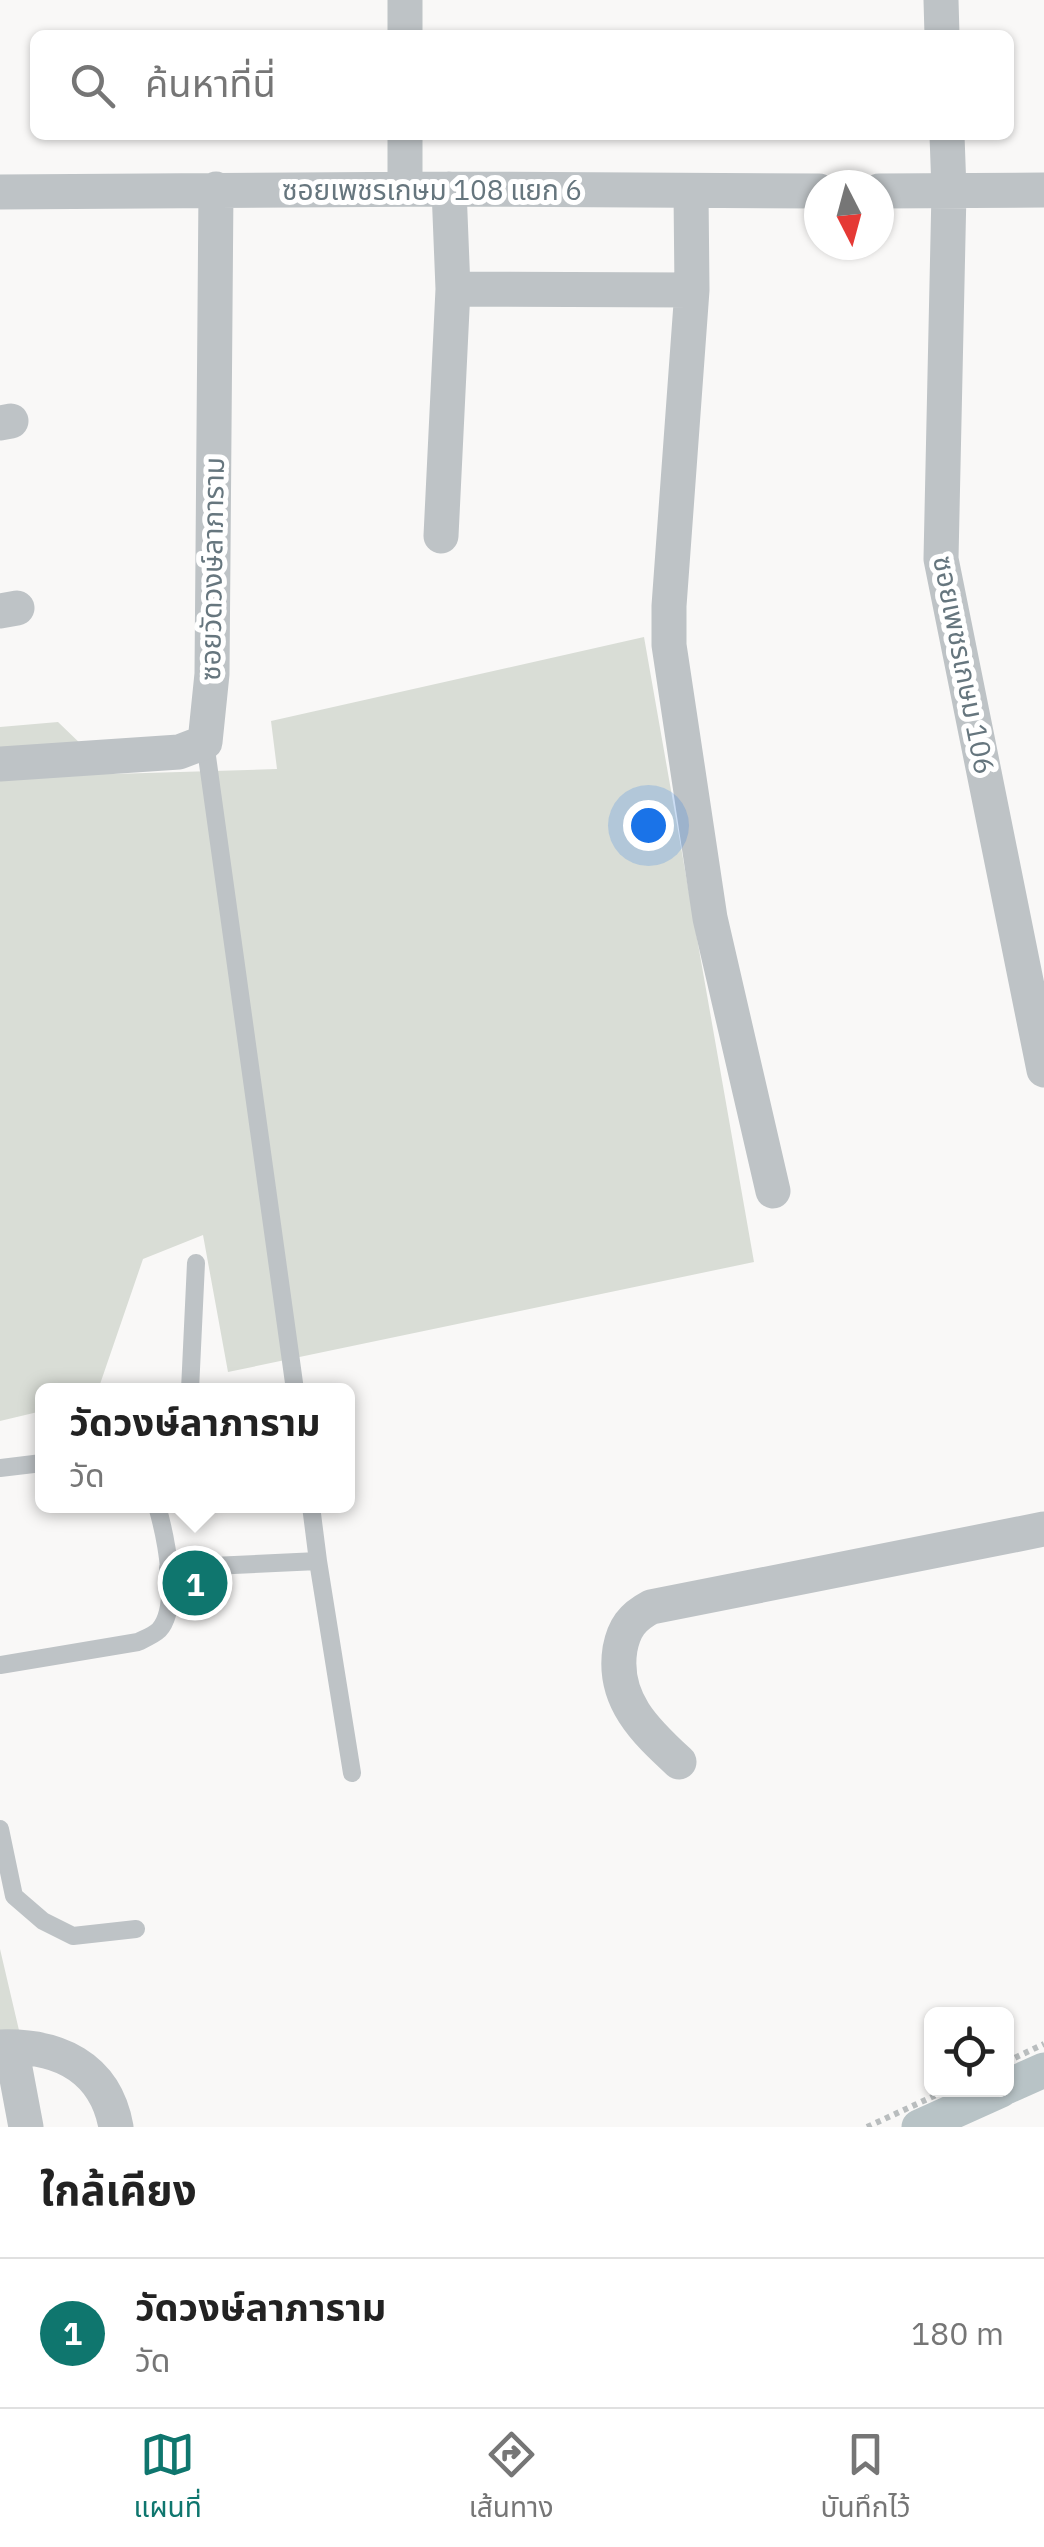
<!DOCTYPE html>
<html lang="th">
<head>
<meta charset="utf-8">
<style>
  :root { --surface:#fff; --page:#f6f6f6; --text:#222; --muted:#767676; --line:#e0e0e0; --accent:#0f766e }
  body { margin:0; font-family:"IBM Plex Sans","Noto Sans Thai",sans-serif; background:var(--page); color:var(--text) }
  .controls { position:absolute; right:30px; bottom:30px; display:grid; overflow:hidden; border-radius:15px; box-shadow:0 2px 8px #0004 }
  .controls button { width:90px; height:90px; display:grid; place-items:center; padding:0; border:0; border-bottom:2px solid var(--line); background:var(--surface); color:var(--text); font:50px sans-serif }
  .compass { position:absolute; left:804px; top:170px; width:90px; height:90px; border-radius:50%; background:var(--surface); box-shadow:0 2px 8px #0004; rotate:174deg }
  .you { position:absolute; left:648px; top:825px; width:35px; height:35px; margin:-25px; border:8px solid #fff; border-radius:50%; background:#1a73e8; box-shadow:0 0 0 15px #1a73e833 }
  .badge { display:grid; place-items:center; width:65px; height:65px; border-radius:50%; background:var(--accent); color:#fff; font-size:32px; font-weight:700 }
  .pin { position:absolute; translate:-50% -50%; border:5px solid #fff; box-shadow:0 2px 10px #0006 }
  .popup { position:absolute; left:35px; top:1383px; width:320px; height:130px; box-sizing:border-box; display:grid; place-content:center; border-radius:15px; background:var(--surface); filter:drop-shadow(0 2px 8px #0005); font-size:32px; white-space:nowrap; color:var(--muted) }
  .popup b { font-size:38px; color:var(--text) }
  .popup::after { content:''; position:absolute; left:50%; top:100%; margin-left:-20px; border:20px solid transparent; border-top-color:var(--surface) }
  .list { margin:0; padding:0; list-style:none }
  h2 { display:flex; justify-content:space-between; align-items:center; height:130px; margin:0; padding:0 40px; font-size:42px }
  h2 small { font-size:32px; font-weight:400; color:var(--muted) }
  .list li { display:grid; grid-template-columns:65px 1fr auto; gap:30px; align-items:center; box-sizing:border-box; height:150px; padding:0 40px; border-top:2px solid var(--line) }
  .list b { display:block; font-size:38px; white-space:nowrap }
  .list p { margin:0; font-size:32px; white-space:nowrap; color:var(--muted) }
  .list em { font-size:32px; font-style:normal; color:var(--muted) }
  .icon { flex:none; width:55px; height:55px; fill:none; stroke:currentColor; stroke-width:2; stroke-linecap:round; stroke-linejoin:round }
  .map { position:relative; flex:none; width:1044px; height:2127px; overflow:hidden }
  .search { position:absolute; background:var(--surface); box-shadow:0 2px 8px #0004; left:30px; right:30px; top:30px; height:110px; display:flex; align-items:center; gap:25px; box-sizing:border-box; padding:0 35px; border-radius:15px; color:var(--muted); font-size:38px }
  .sheet { height:280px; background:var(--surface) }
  nav { display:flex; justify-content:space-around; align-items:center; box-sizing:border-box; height:140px; border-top:2px solid var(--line); background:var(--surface); font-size:28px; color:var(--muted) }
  nav a { display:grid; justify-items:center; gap:5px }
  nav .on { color:var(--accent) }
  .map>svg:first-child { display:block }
  .green { fill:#d9ddd6 }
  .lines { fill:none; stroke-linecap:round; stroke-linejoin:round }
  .canal { stroke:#b8c3c6; stroke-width:35 }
  .path { stroke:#b9bdbe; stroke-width:6; stroke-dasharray:5 5; stroke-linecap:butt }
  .service { stroke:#bec3c6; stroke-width:18 }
  .minor { stroke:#bec3c6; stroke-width:35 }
  .labels { text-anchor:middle; stroke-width:10; stroke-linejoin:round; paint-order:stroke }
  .street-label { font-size:28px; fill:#66767e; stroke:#fff }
</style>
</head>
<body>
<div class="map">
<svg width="1044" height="2127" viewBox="0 0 1044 2127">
  <rect width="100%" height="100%" fill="#f9f8f7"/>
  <path class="green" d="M644,637L754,1262L228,1372L203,1235L143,1259L98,1390H42V1411L0,1421V727L58,722L112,774L277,769L271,721Z
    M0,1949L25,2056L0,2060Z"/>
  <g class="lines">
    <path class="canal" d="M1006,2087L1044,2070
      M919,2127L1001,2090"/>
    <path class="path" d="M1006,2062L1044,2044
      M867,2127L947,2090"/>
    <path class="service" d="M205,742L295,1390
      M190,1390L196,1263
      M0,1468L42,1463
      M318,1561L352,1773
      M168,1568L318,1561L311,1506
      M0,1665L138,1642C144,1639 154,1635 159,1630C181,1606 165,1534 157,1506
      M0,1829L14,1896L43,1921L73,1936L136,1929"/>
    <path class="minor" d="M941,0L942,35
      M405,35V0
      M947,135L949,191L941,559L1044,1070
      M405,189V135
      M879,191L1044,190
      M0,192L449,189L819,191
      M691,192L692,290L669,606V645L710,918L773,1191
      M453,289L692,290
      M0,423L11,421
      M441,536L453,289L449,189
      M0,611L17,608
      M0,764L179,752L205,742L212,674L216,189
      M679,1762C645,1731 612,1699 620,1649C624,1628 632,1617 651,1607L1044,1529
      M0,2047C57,2045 105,2066 116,2127
      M11,2047L26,2127"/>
  </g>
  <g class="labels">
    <g class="street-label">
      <text x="432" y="200">ซอยเพชรเกษม 108 แยก 6</text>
      <text transform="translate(212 569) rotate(-89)" y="10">ซอยวัดวงษ์ลาภาราม</text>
      <text transform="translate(964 665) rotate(79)" y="10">ซอยเพชรเกษม 106</text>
    </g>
  </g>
</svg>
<div class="controls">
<button><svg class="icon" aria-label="locate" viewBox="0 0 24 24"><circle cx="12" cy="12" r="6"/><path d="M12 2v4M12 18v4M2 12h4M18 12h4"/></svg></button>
</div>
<svg class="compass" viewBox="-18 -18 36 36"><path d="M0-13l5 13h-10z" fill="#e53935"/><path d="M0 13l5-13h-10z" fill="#767676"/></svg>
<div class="you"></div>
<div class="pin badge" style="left:195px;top:1583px">1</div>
<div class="popup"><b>วัดวงษ์ลาภาราม</b>วัด</div>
<div class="search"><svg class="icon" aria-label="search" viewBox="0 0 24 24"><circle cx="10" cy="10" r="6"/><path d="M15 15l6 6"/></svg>ค้นหาที่นี่</div>
</div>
<section class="sheet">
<h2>ใกล้เคียง<small></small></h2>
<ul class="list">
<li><span class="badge">1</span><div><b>วัดวงษ์ลาภาราม</b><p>วัด</p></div><em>180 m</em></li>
</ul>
</section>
<nav>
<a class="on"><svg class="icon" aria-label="map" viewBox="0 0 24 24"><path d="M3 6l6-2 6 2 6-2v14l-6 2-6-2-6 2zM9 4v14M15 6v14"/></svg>แผนที่</a>
<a><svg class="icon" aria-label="directions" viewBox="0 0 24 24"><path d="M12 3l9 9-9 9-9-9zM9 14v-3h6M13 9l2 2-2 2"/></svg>เส้นทาง</a>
<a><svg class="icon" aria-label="saved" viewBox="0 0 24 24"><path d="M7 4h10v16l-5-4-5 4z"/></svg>บันทึกไว้</a>
</nav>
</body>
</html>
